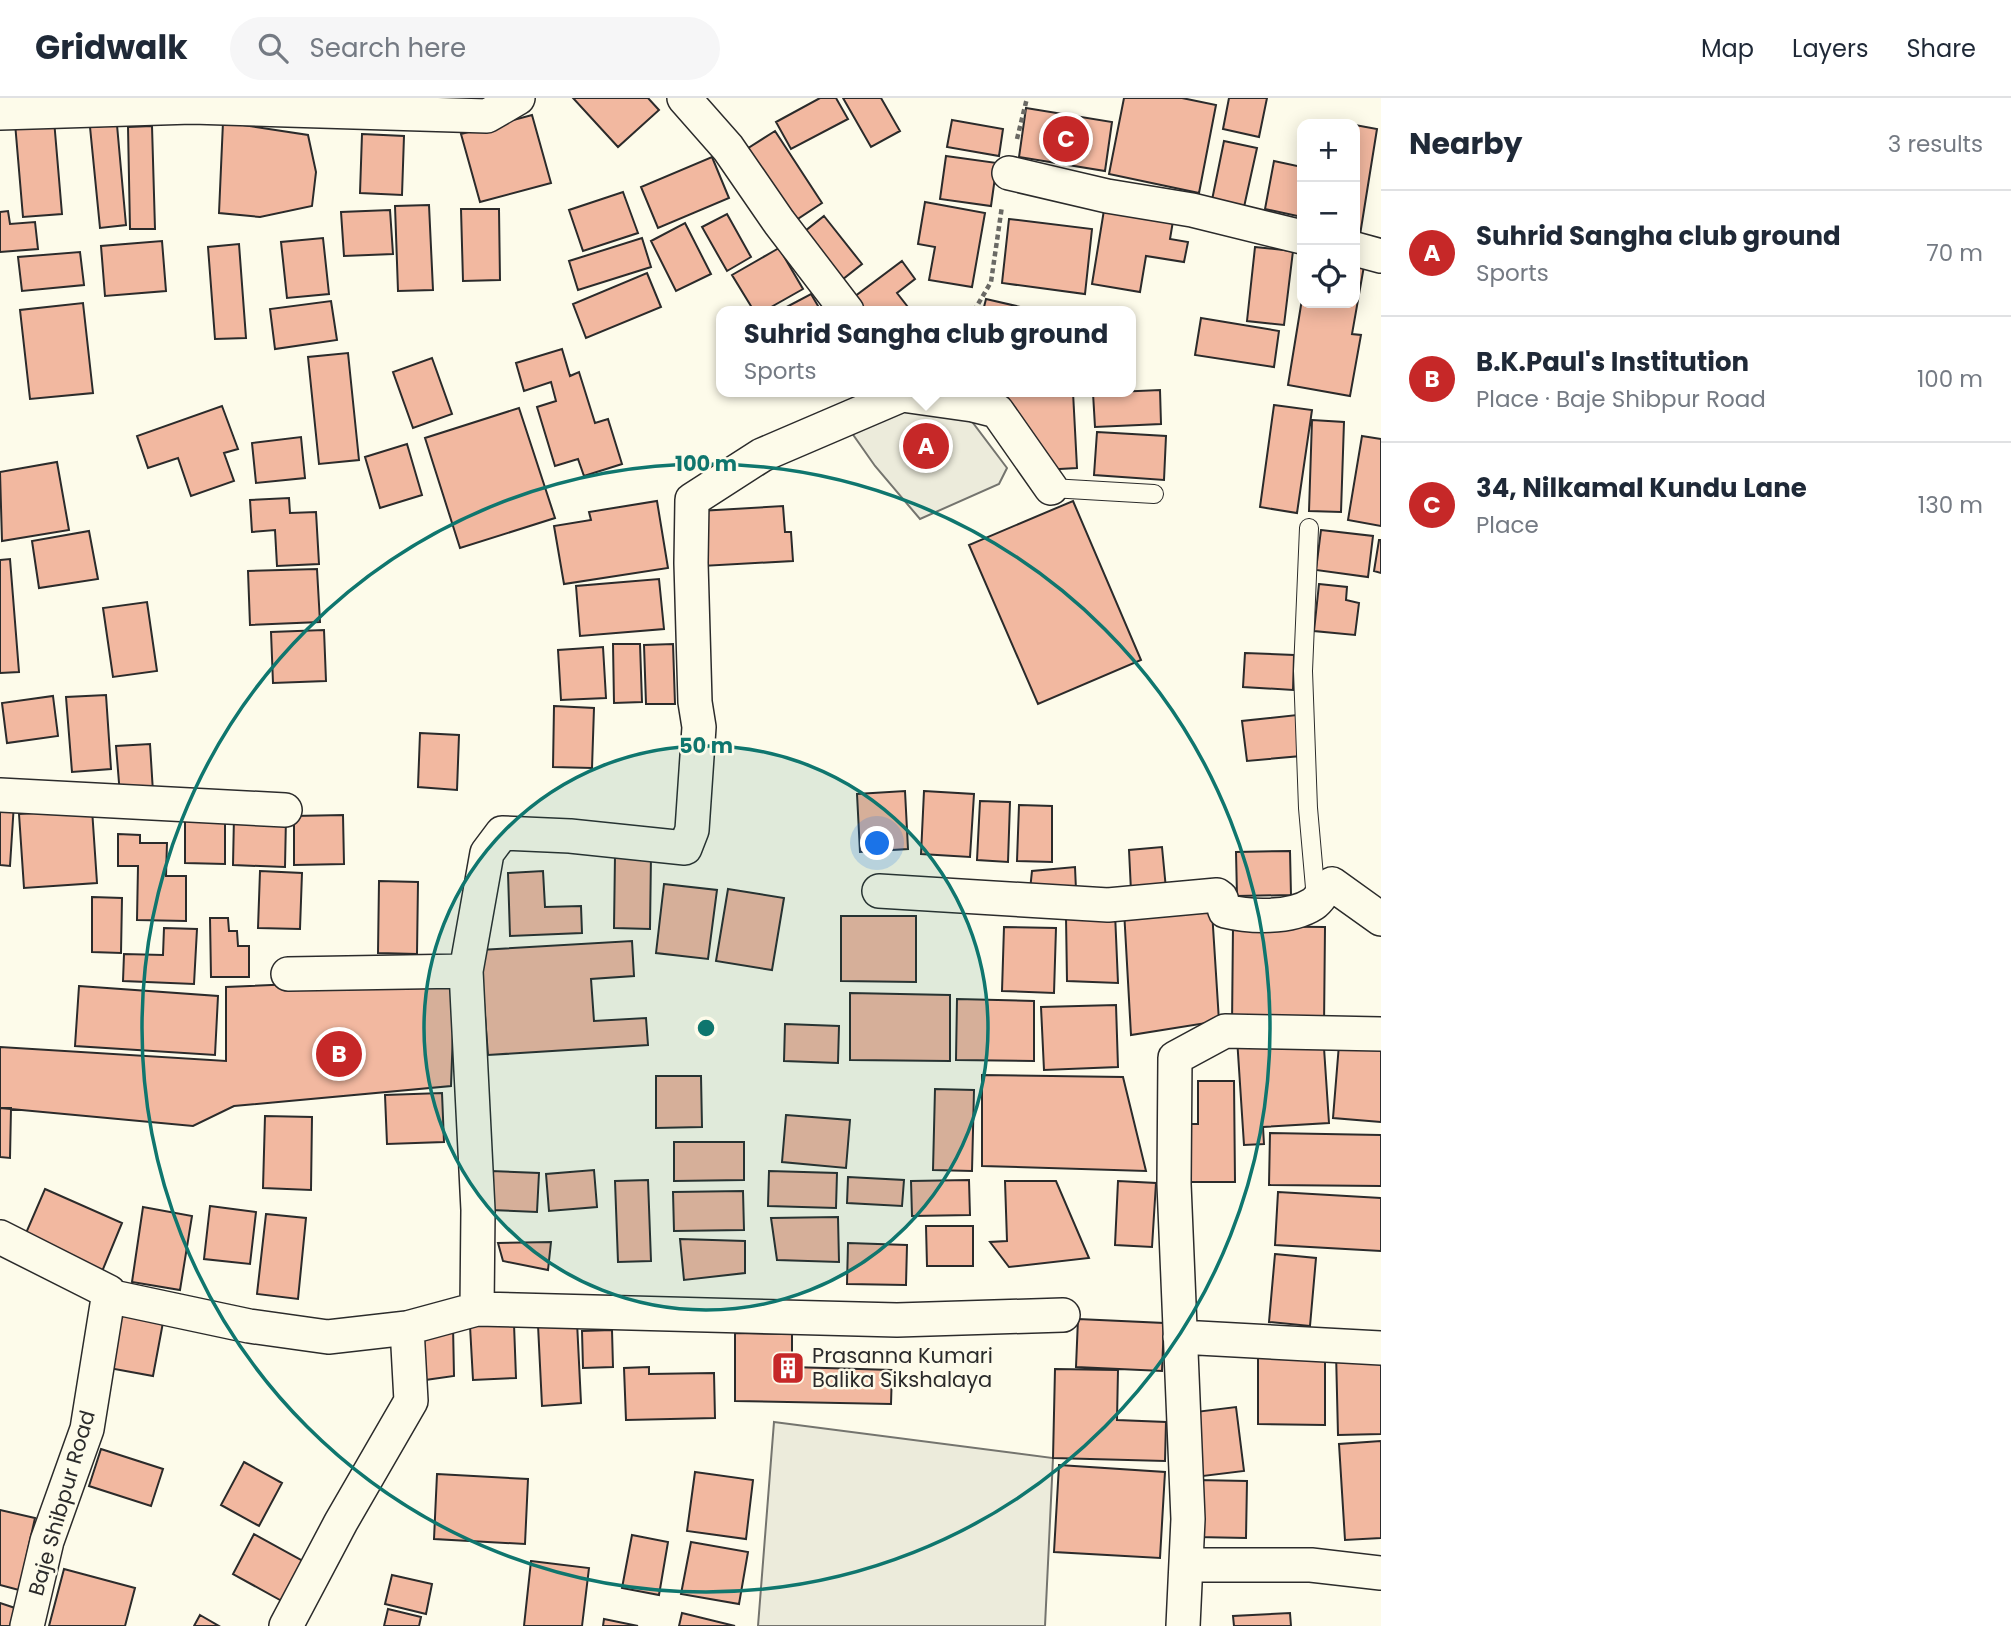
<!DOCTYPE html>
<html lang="en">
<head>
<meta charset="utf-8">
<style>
  :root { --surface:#fff; --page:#f6f6f7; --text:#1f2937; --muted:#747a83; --line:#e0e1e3; --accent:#c62828 }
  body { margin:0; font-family:Poppins,sans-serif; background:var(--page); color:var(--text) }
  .controls { position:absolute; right:21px; top:21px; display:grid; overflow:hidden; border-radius:14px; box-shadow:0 4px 18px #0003 }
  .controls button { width:63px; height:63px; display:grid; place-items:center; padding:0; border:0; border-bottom:2px solid var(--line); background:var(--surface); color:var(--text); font:35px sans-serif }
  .you { position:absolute; left:878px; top:746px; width:24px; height:24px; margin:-18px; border:5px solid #fff; border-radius:50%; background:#1a73e8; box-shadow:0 0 0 10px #1a73e833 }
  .badge { display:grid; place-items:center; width:46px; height:46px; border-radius:50%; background:var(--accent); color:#fff; font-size:23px; font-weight:700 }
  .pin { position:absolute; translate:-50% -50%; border:4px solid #fff; box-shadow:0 2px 7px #0006 }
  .popup { position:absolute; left:716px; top:208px; width:420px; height:91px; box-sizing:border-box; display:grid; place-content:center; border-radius:14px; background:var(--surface); filter:drop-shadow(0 2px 5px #0005); font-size:23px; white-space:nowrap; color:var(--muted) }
  .popup b { font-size:26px; color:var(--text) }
  .popup::after { content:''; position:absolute; left:50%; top:100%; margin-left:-14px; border:14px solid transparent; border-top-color:var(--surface) }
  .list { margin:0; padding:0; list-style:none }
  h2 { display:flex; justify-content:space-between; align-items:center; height:91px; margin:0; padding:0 28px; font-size:30px }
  h2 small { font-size:23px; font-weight:400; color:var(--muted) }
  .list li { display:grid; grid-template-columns:46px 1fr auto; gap:21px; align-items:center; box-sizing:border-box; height:126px; padding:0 28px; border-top:2px solid var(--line) }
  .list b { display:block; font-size:26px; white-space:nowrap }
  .list p { margin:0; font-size:23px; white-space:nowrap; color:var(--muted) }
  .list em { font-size:23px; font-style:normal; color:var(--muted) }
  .icon { flex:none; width:38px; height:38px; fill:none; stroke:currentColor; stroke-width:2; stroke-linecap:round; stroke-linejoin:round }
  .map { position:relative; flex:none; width:1381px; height:1528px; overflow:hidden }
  header { display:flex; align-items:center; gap:42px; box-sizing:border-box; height:98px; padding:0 35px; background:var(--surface); border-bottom:2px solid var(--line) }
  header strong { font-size:33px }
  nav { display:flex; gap:38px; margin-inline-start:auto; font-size:24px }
  .search { width:490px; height:63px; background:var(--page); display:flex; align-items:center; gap:18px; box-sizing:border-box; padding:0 24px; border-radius:38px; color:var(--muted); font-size:26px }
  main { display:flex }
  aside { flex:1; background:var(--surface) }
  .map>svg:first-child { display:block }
  .green { fill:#ecebdb; stroke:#74746e; stroke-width:2 }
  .building { fill:#f2b8a0; stroke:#2b2b2b; stroke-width:2 }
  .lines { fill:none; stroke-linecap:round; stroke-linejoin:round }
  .service-casing { stroke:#2b2b2b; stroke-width:20 }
  .minor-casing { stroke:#2b2b2b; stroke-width:36 }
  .path { stroke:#6a6964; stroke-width:4.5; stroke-dasharray:5 3.5; stroke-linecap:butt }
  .service { stroke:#fdfbea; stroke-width:18 }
  .minor { stroke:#fdfbea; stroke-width:33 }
  .ring { fill:none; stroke:#0f766e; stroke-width:3.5 }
  .labels { text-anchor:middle; stroke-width:5; stroke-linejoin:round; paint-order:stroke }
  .poi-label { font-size:21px; fill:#2b2b2b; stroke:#fdfbea; text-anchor:start }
  .street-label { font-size:21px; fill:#2b2b2b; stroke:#fdfbea }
  .centre { fill:#0f766e; stroke:#fdfbea; stroke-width:3.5 }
  .ring-label { font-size:21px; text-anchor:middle; font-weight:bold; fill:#0f766e; stroke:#fdfbea; stroke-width:5; stroke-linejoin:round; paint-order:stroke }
</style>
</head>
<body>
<header>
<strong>Gridwalk</strong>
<div class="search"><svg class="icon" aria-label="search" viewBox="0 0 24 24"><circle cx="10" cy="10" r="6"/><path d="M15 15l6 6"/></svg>Search here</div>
<nav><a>Map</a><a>Layers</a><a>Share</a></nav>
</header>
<main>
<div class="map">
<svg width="1381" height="1528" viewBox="0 0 1381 1528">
  <rect width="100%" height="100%" fill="#fdfbea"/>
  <path class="green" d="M903,310L970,321L1007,370L999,386L920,421L875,368L847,328Z
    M774,1324L1053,1360L1045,1528H758Z"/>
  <path class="building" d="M573,0H648L659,12L618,49Z
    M820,0H836L848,21L791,51L776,24Z
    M843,0H881L900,33L871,49Z
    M1124,0H1182L1216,7L1199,95L1109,76Z
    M1229,0H1267L1259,39L1223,31Z
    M1026,10L1112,24L1105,73L1019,59Z
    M532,17L551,85L480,104L461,36Z
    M54,22L62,116L23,119L15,25Z
    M952,22L1003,31L999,58L947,49Z
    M223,24L308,37L316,74L312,108L260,119L219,115Z
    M117,27L126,127L100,130L90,29Z
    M1355,27L1377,31L1360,137L1355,136Z
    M152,28L155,131H130L128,29Z
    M775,33L822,105L790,126L742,54Z
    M362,36L404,38L402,97L360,95Z
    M1224,43L1257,50L1244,109L1212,102Z
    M946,58L997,65L991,108L940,101Z
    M712,59L729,100L658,130L641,89Z
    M1274,63L1302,69V119L1265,111Z
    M623,94L638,135L583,153L569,112Z
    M925,104L985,115L972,189L929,182L935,149L918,146Z
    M429,107L433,192L398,193L395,108Z
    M461,111H499L500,182L463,183Z
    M390,112L393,156L344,158L341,114Z
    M1104,112L1173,123L1170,141L1188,144L1184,164L1146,158L1140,194L1092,186Z
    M8,113L10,126L35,124L38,151L0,154V114Z
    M727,116L751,159L727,173L702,129Z
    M824,118L862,166L833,189L795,141Z
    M1009,121L1092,131L1085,196L1002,185Z
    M685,125L711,176L676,193L651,143Z
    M323,140L329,196L287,200L281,144Z
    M642,140L651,169L578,192L569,163Z
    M162,143L166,193L105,198L101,148Z
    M239,146L246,240L215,241L208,149Z
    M1255,149L1293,153L1284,227L1247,223Z
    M779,150L803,191L764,213H754L732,177Z
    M80,154L84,187L22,193L18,159Z
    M902,163L915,181L897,195L911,213H852L846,205Z
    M1355,166L1364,168L1352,236L1361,237L1350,298L1288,287L1302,201V205H1355Z
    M647,175L661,209L586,240L573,206Z
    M811,196L821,213H779Z
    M986,201L1038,213H983Z
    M331,203L337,242L275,251L270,211Z
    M83,205L93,295L30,301L20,212Z
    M1201,220L1279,233L1274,269L1195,257Z
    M562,251L570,278L579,274L595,325L608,321L622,366L584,378L578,361L555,368L537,309L556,303L551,284L524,293L516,265Z
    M348,255L359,362L319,366L308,259Z
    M432,260L452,316L413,330L393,274Z
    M1160,292L1161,326L1095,329L1093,295Z
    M1073,294L1077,370L1042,372L1008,323L1007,296Z
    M1274,307L1312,312L1297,415L1260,409Z
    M222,308L238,351L224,355L234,383L191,398L178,360L148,370L137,338Z
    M519,310L555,420L460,450L425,340Z
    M1312,322L1344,324L1341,414L1309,413Z
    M1097,334L1166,338L1164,382L1094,377Z
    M1362,338L1381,341V428L1348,422Z
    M301,339L305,380L256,385L252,345Z
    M407,346L422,397L380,410L365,359Z
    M57,364L69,432L2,443L0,374Z
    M289,400L290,415L316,414L319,466L277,468L275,432L252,434L250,402Z
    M657,403L668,470L564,486L554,428L591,422L589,414Z
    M1073,403L1141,562L1038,606L969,447Z
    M783,408L785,434H791L793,463L702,468L699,413Z
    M1321,432L1373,438L1368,479L1316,472Z
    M89,433L98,481L39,490L32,443Z
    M1379,442H1381V475L1374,473Z
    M10,461L19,574L0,575V462Z
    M317,471L320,524L250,527L248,473Z
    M659,481L664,531L580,538L576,488Z
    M1319,486L1347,489L1346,502L1359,505L1355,537L1314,533Z
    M147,504L157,573L113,579L103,510Z
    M324,532L326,583L273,585L271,534Z
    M613,546H640L642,604L614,605Z
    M673,546L675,606H646L644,547Z
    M603,549L606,600L561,602L558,552Z
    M1245,555L1294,557L1293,592L1243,589Z
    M106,597L111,671L72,674L66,599Z
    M53,598L58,638L7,645L2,605Z
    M554,608L594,610L592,670L553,669Z
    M1297,617L1301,658L1247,663L1242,623Z
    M420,635L459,637L457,692L418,689Z
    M150,646L153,694L120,697L116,648Z
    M905,693L908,751L860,754L857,696Z
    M924,693L974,696L970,759L921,756Z
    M980,703L1010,704L1008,764L977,762Z
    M0,704L14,705L10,768L0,767Z
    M1019,707L1052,708V764L1017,763Z
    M92,711L97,785L24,790L19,716Z
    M185,714L225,715V766L185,765Z
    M343,717L344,766L294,767V718Z
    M234,718L286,719L285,769L233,767Z
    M118,736L140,737V745H167L166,778H186V823L137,822L138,768H118Z
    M1162,749L1166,791L1131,793L1129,752Z
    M1290,753L1291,797L1237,798L1236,754Z
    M615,757H651L650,831L614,830Z
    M1075,769L1076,792H1030L1032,773Z
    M260,773L302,775L300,831L258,830Z
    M543,773L545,809L581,808L582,835L510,838L508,775Z
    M379,783L418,784L417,856L378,855Z
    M664,786L717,792L708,861L656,855Z
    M728,791L784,800L772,872L716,863Z
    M92,799L122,800L121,855L92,854Z
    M1124,812L1212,813L1219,923L1131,937Z
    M1115,815L1118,885L1067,883L1066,819Z
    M841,818H916V884L841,883Z
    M210,820H228L229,833H237L238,848H249V879H211Z
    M1233,828L1325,829L1324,929L1232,928Z
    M1004,829L1056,830L1054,895L1002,893Z
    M164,830L197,831L194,886L123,883L124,856L163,857Z
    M632,843L634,878L591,881L594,923L646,920L648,947L488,957L480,852Z
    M455,879L451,988L234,1008L193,1028L0,1010V949L226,963V889Z
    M79,888L218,898L215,957L75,948Z
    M850,895L950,897V963L850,962Z
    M957,901L1034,903V963L956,962Z
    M1116,907L1118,969L1044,972L1041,909Z
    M785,926L839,928L838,965L784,963Z
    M1340,934L1381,938V1024L1333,1020Z
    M1323,935L1329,1025L1263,1029L1264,1046L1244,1047L1237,940Z
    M982,977L1123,979L1146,1073L982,1068Z
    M656,978H701L702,1029L656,1030Z
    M1198,983H1234L1235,1084H1186L1185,1026H1198Z
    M935,991L974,992L972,1073L933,1072Z
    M442,995L444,1044L387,1046L385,997Z
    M0,1010H11L10,1060L0,1059Z
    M786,1017L850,1022L846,1070L782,1064Z
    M265,1018L312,1019L311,1092L263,1090Z
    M1270,1035L1381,1037V1088L1269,1087Z
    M674,1044H744V1082L674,1083Z
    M594,1072L597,1109L549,1113L546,1076Z
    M491,1073L539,1075L537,1114L491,1112Z
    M769,1073L837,1075L836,1110L768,1108Z
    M848,1079L904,1082L902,1108L847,1105Z
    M648,1082L651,1163L618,1164L615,1083Z
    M969,1082L970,1117L912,1118L911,1083Z
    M1005,1083H1056L1089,1160L1009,1169L990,1144L1007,1143Z
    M1118,1083L1156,1085L1152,1149L1115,1147Z
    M45,1091L122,1125L101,1176L23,1142Z
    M743,1093L744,1132L674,1133L673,1094Z
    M1278,1094L1381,1100V1153L1275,1147Z
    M210,1108L256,1114L250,1166L204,1161Z
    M143,1109L192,1118L180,1192L132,1184Z
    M266,1116L306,1120L298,1201L257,1196Z
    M838,1119L839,1164L777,1162L771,1120Z
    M926,1128H973V1168H927Z
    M680,1141L745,1143V1175L684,1182Z
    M551,1144L548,1172L503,1163L498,1145Z
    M848,1145L907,1147L906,1187L847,1186Z
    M1275,1156L1316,1160L1310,1228L1269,1224Z
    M120,1211L164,1219L153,1278L109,1270Z
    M1078,1221L1164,1225L1162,1273L1076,1269Z
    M577,1224L581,1305L542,1308L538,1227Z
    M514,1226L516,1280L473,1282L470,1228Z
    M453,1227L454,1278L418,1283L417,1235Z
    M612,1232L613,1269L583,1270L582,1233Z
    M735,1235L792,1236V1269L892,1272L891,1306L735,1303Z
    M1381,1253V1336L1338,1337L1336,1254Z
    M1258,1256H1325V1327L1258,1326Z
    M649,1269V1276L714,1275L715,1320L626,1322L624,1270Z
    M1055,1271L1118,1272L1117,1322L1166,1324L1165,1363L1053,1360Z
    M1236,1309L1244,1373L1195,1379L1187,1315Z
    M1381,1343V1440L1345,1442L1339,1346Z
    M101,1351L163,1371L151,1408L89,1388Z
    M244,1364L282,1385L259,1428L221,1407Z
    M1059,1367L1165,1374L1160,1460L1054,1454Z
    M695,1374L753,1382L746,1441L687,1433Z
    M437,1376L528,1381L525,1446L434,1441Z
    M1197,1382L1247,1383L1246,1440L1197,1439Z
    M0,1412L35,1420L19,1492L0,1487Z
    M254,1436L310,1467L289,1507L233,1476Z
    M632,1437L668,1444L659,1497L622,1490Z
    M691,1444L748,1454L739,1506L681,1496Z
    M531,1463L589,1470L582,1528H524Z
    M64,1471L135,1490L125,1528H49Z
    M392,1477L432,1486L426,1516L385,1506Z
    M0,1505L15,1510L10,1528H0Z
    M388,1511L421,1519L419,1528H384Z
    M682,1515L735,1528H679Z
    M1290,1515L1291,1528H1234L1233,1518Z
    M200,1517L219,1528H194Z
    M604,1521L638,1528H603Z"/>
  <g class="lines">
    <defs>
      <path id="service" d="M1051,390L1154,396
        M1309,430L1303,573L1308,710L1316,801"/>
      <path id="minor" d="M684,0L728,50L779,124L847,213
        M0,15L192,9L487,18L518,0
        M1009,75L1107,98L1192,112L1302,139
        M1355,151L1381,158
        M0,697L285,712
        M879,793L1108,807L1217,797L1221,800L1225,813C1250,819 1290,821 1313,806C1321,801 1323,791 1332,786L1381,821
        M288,876L466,873
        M0,1139L109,1194L87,1331L47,1443L27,1528
        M108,1198L249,1228L328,1239L407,1230L477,1211L897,1222L1063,1217
        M477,1211L478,1112L466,873L487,755L502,735L570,738L685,750L692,732L699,629L695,604L691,465L692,402L762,357L902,297L973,307L997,313L1051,390
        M1180,1239L1381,1250
        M1186,1467H1311L1381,1475
        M286,1528L341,1424L411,1303L407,1230
        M1183,1528L1188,1421L1174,1086L1175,960L1225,933L1381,936"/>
    </defs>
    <use href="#service" class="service-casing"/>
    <use href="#minor" class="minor-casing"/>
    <path class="path" d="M1017,41L1027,0
      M974,213L991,184L1002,108"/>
    <use href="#service" class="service"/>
    <use href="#minor" class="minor"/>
  </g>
  <circle cx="706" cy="930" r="282" fill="#0f766e" fill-opacity=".12"/>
  <g class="ring">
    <circle cx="706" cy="930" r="282"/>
    <circle cx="706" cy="930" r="564"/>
  </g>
  <defs>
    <symbol id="building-square" viewBox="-11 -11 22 22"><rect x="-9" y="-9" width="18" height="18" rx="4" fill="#c62828" stroke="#fdfbea"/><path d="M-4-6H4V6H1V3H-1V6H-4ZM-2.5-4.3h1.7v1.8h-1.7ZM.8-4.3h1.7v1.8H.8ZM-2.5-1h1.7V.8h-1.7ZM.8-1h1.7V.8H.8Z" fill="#fff"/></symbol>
  </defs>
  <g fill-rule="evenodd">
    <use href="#building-square" x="769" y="1251" width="38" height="38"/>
  </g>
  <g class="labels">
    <g class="poi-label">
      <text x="812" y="1265">Prasanna Kumari<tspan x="812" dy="24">Balika Sikshalaya</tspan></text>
    </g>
    <g class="street-label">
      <text transform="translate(62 1405) rotate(-74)" y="7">Baje Shibpur Road</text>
    </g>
  </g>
  <circle cx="706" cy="930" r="10" class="centre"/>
  <g class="ring-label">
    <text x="706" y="373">100 m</text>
    <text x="706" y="655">50 m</text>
  </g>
</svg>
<div class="controls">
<button>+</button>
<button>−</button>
<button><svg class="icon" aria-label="locate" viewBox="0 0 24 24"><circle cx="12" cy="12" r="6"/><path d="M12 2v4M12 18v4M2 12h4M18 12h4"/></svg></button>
</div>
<div class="you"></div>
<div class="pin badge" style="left:926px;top:348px">A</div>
<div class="popup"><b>Suhrid Sangha club ground</b>Sports</div>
<div class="pin badge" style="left:339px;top:956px">B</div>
<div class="pin badge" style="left:1066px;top:41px">C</div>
</div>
<aside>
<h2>Nearby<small>3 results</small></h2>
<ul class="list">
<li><span class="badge">A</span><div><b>Suhrid Sangha club ground</b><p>Sports</p></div><em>70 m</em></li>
<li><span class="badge">B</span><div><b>B.K.Paul's Institution</b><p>Place · Baje Shibpur Road</p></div><em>100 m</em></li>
<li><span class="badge">C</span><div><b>34, Nilkamal Kundu Lane</b><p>Place</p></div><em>130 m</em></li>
</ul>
</aside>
</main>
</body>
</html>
